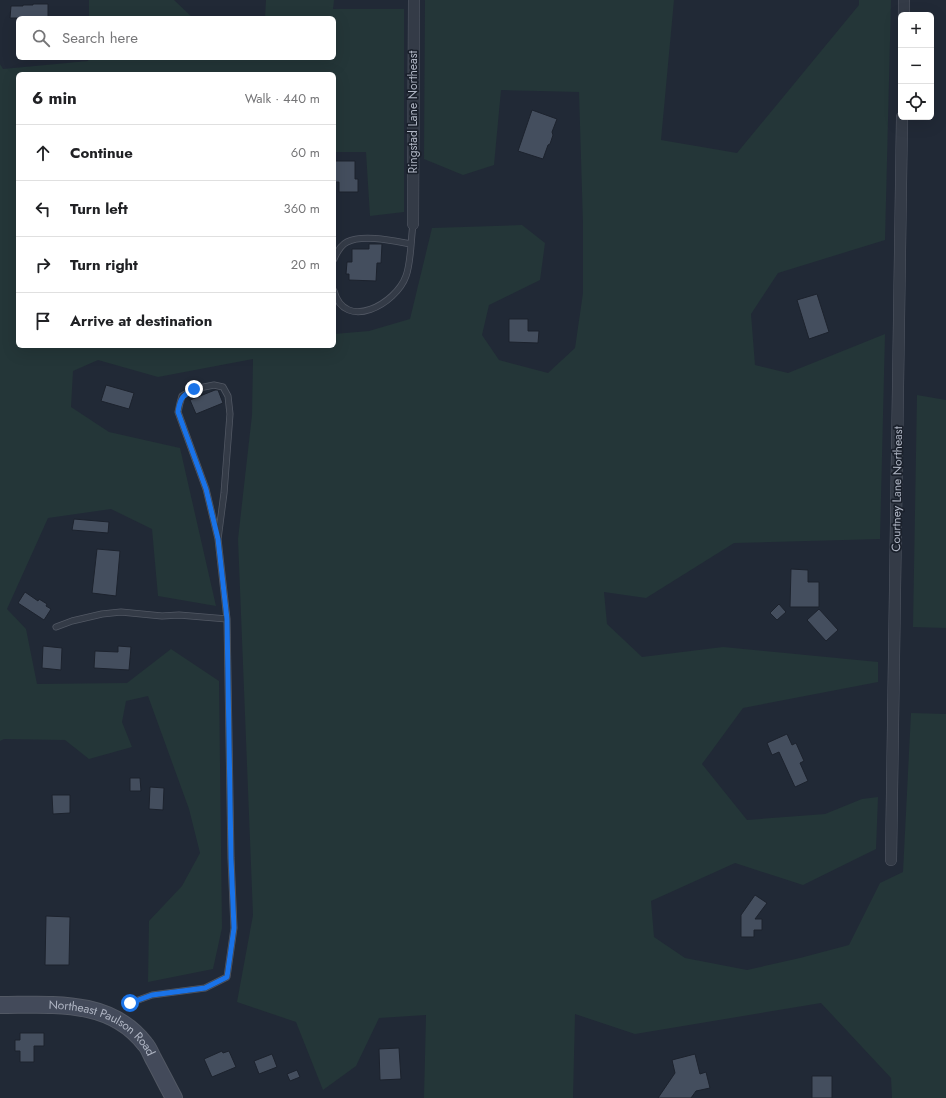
<!DOCTYPE html>
<html lang="en">
<head>
<meta charset="utf-8">
<style>
  :root { --surface:#fff; --page:#f6f6f6; --text:#202124; --muted:#757577; --line:#e0e0e0 }
  body { margin:0; font-family:Jost,sans-serif; background:var(--page); color:var(--text) }
  .controls { position:absolute; right:12px; top:12px; display:grid; overflow:hidden; border-radius:6px; box-shadow:0 4px 16px #0002 }
  .controls button { width:36px; height:36px; display:grid; place-items:center; padding:0; border:0; border-bottom:1px solid var(--line); background:var(--surface); color:var(--text); font:20px sans-serif }
  .stop { position:absolute; width:12px; height:12px; margin:-9px; border:3px solid #1a73e8; border-radius:50%; background:#fff }
  .stop.end { background:#1a73e8; border-color:#fff; box-shadow:0 1px 4px #0008 }
  .list { margin:0; padding:0; list-style:none }
  h2 { display:flex; justify-content:space-between; align-items:center; height:52px; margin:0; padding:0 16px; font-size:17px }
  h2 small { font-size:13px; font-weight:400; color:var(--muted) }
  .list li { display:grid; grid-template-columns:26px 1fr auto; gap:12px; align-items:center; box-sizing:border-box; height:56px; padding:0 16px; border-top:1px solid var(--line) }
  .list b { display:block; font-size:15px; white-space:nowrap }
  .list em { font-size:13px; font-style:normal; color:var(--muted) }
  .icon { flex:none; width:22px; height:22px; fill:none; stroke:currentColor; stroke-width:2; stroke-linecap:round; stroke-linejoin:round }
  .map { position:relative; flex:none; width:946px; height:1098px; overflow:hidden }
  .search { position:absolute; background:var(--surface); box-shadow:0 4px 16px #0002; left:16px; top:16px; width:320px; height:44px; display:flex; align-items:center; gap:10px; box-sizing:border-box; padding:0 14px; border-radius:6px; color:var(--muted); font-size:15px }
  .panel { position:absolute; background:var(--surface); box-shadow:0 4px 16px #0002; left:16px; top:72px; width:320px; height:276px; border-radius:6px }
  .map>svg:first-child { display:block }
  .green { fill:#243638 }
  .building { fill:#444e5e; stroke:#1c222d }
  .lines { fill:none; stroke-linecap:round; stroke-linejoin:round }
  .lane-casing { stroke:#525864; stroke-width:7 }
  .street-casing { stroke:#525864; stroke-width:12 }
  .secondary-casing { stroke:#525864; stroke-width:18 }
  .lane { stroke:#343b47; stroke-width:5.5 }
  .street { stroke:#343b47; stroke-width:11 }
  .secondary { stroke:#434a5a; stroke-width:16 }
  .route { stroke:#1a73e8; stroke-width:5 }
  .labels { text-anchor:middle; stroke-width:3.5; stroke-linejoin:round; paint-order:stroke }
  .street-label { font-size:12px; fill:#afb5c3; stroke:#1a202b }
</style>
</head>
<body>
<div class="map">
<svg width="946" height="1098" viewBox="0 0 946 1098">
  <rect width="100%" height="100%" fill="#212936"/>
  <path class="green" d="M89,0H174L193,18H89Z
    M266,0H334L333,9H404V212L370,216L366,152H334V74H18V346H334V334L369,331L410,319L432,228L522,225L545,243L540,280L489,305L482,335L499,360L548,373L575,348L583,293V224L579,92L501,90L494,165L463,175L424,159L425,0H674L661,140L737,153L859,5V0H891L885,240L778,273L751,314L755,365L788,373L885,334L880,539L734,543L646,598L604,592L607,624L642,657L723,647L878,662V682L743,708L702,764L747,820L825,814L862,799L878,797L876,849L803,885L735,863L651,901L654,937L685,958L747,970L800,958L849,945L880,883L903,872L911,713L946,714V1098H892L891,1078L821,1003L635,1034L575,1014L573,1098H424L426,1015L379,1018L356,1066L323,1090L296,1022L237,1002L253,915L238,539L252,415L253,359L158,377L98,360L73,371L71,407L109,432L180,448L216,606L158,596L152,529L111,509L48,518L7,609L26,629L37,684L127,683L171,649L219,681L222,928L213,969L148,982L149,921L182,886L200,853L189,809L148,696L126,701L122,722L132,747L89,759L65,740L4,739L0,741V64L3,69L88,61L89,58H334V18H265Z
    M917,395L946,400V628L913,627Z"/>
  <path class="building" d="M33,4H48V18H10L11,6H23V5H33Z
    M532,110L557,119L552,132L553,135L550,144L548,145L543,159L518,151Z
    M334,161H355V179H358V192H339V182H334Z
    M369,244H382L381,263H377L376,281L349,280V274H346L347,262H352V249H369Z
    M817,294L829,332L809,339L797,300Z
    M509,319H528V331H539L538,343L509,342Z
    M106,385L134,393L129,409L101,401Z
    M215,390H218L223,403L196,414L190,400Z
    M74,519L109,522L108,533L72,530Z
    M97,549L120,551L116,596L92,593Z
    M791,569L808,570V582H819V607H790Z
    M25,592L38,601L39,599L47,604L46,606L51,609L44,620L18,603Z
    M779,604L786,612L777,620L770,613Z
    M819,609L838,630L826,641L807,620Z
    M43,646L62,648L61,670L42,668Z
    M118,646L131,647L129,670L94,668L95,651L118,652Z
    M787,734L792,745L796,743L804,761L800,763L808,781L795,787L779,752L772,755L767,743Z
    M130,778H140L141,791H130Z
    M150,787L164,788L163,810L149,809Z
    M52,795H70V813L53,814Z
    M755,895L767,903L755,919H762V930H754V937H741V915Z
    M46,916L70,917L69,965H45Z
    M20,1033H44V1046H34V1062H20V1051H15V1040H20Z
    M399,1048L401,1079L380,1080L379,1049Z
    M222,1051L223,1053L229,1051L236,1067L212,1077L204,1059Z
    M272,1054L277,1067L259,1074L254,1061Z
    M695,1054L700,1074L706,1072L710,1088L696,1091L691,1098H658L675,1073L672,1060Z
    M297,1070L300,1077L290,1081L287,1074Z
    M812,1076H832V1098H812Z"/>
  <g class="lines">
    <defs>
      <path id="lane" d="M334,259C337,252 341,245 347,242C363,234 394,241 411,244
        M334,291C345,332 396,304 406,276C411,263 411,238 413,224
        M56,627L72,621L102,614L121,612L162,616L179,615L227,619
        M130,1003L152,995L205,988L227,977L234,928L231,858L227,619L218,539L206,489L178,412L180,403L182,396L194,389L214,385L223,387L228,396L230,414L224,493L218,539"/>
      <path id="street" d="M904,15V0
        M413,224L414,0
        M891,860L902,117"/>
      <g id="secondary">
        <path id="s1" d="M0,1005C51,1005 110,998 145,1044C149,1048 151,1055 154,1060C161,1073 167,1085 174,1098"/>
      </g>
    </defs>
    <use href="#lane" class="lane-casing"/>
    <use href="#street" class="street-casing"/>
    <use href="#secondary" class="secondary-casing"/>
    <use href="#lane" class="lane"/>
    <use href="#street" class="street"/>
    <use href="#secondary" class="secondary"/>
  </g>
  <g class="lines">
    <path class="route" d="M130,1003L152,995L205,988L227,977L234,928L231,858L227,619L218,539L206,489L178,412C180,398 182,396 194,389"/>
  </g>
  <g class="labels">
    <g class="street-label">
      <text transform="translate(413 112) rotate(-90)" y="4">Ringstad Lane Northeast</text>
      <text transform="translate(897 489) rotate(-89)" y="4">Courtney Lane Northeast</text>
      <text dy="4" stroke="none"><textPath href="#s1" startOffset="109">Northeast Paulson Road</textPath></text>
    </g>
  </g>
</svg>
<div class="controls">
<button>+</button>
<button>−</button>
<button><svg class="icon" aria-label="locate" viewBox="0 0 24 24"><circle cx="12" cy="12" r="6"/><path d="M12 2v4M12 18v4M2 12h4M18 12h4"/></svg></button>
</div>
<div class="stop" style="left:130px;top:1003px"></div>
<div class="stop end" style="left:194px;top:389px"></div>
<div class="search"><svg class="icon" aria-label="search" viewBox="0 0 24 24"><circle cx="10" cy="10" r="6"/><path d="M15 15l6 6"/></svg>Search here</div>
<section class="panel">
<h2>6 min<small>Walk · 440 m</small></h2>
<ul class="list">
<li><svg class="icon" aria-label="ahead" viewBox="0 0 24 24"><path d="M12 20V5M6 11l6-6 6 6"/></svg><div><b>Continue</b></div><em>60 m</em></li>
<li><svg class="icon" aria-label="left" viewBox="0 0 24 24"><path d="M17 20v-9H6M10 6l-5 5 5 5"/></svg><div><b>Turn left</b></div><em>360 m</em></li>
<li><svg class="icon" aria-label="right" viewBox="0 0 24 24"><path d="M7 20v-9h11M14 6l5 5-5 5"/></svg><div><b>Turn right</b></div><em>20 m</em></li>
<li><svg class="icon" aria-label="arrive" viewBox="0 0 24 24"><path d="M6 21V4h12l-3 4 3 4H6"/></svg><div><b>Arrive at destination</b></div></li>
</ul>
</section>
</div>
</body>
</html>
